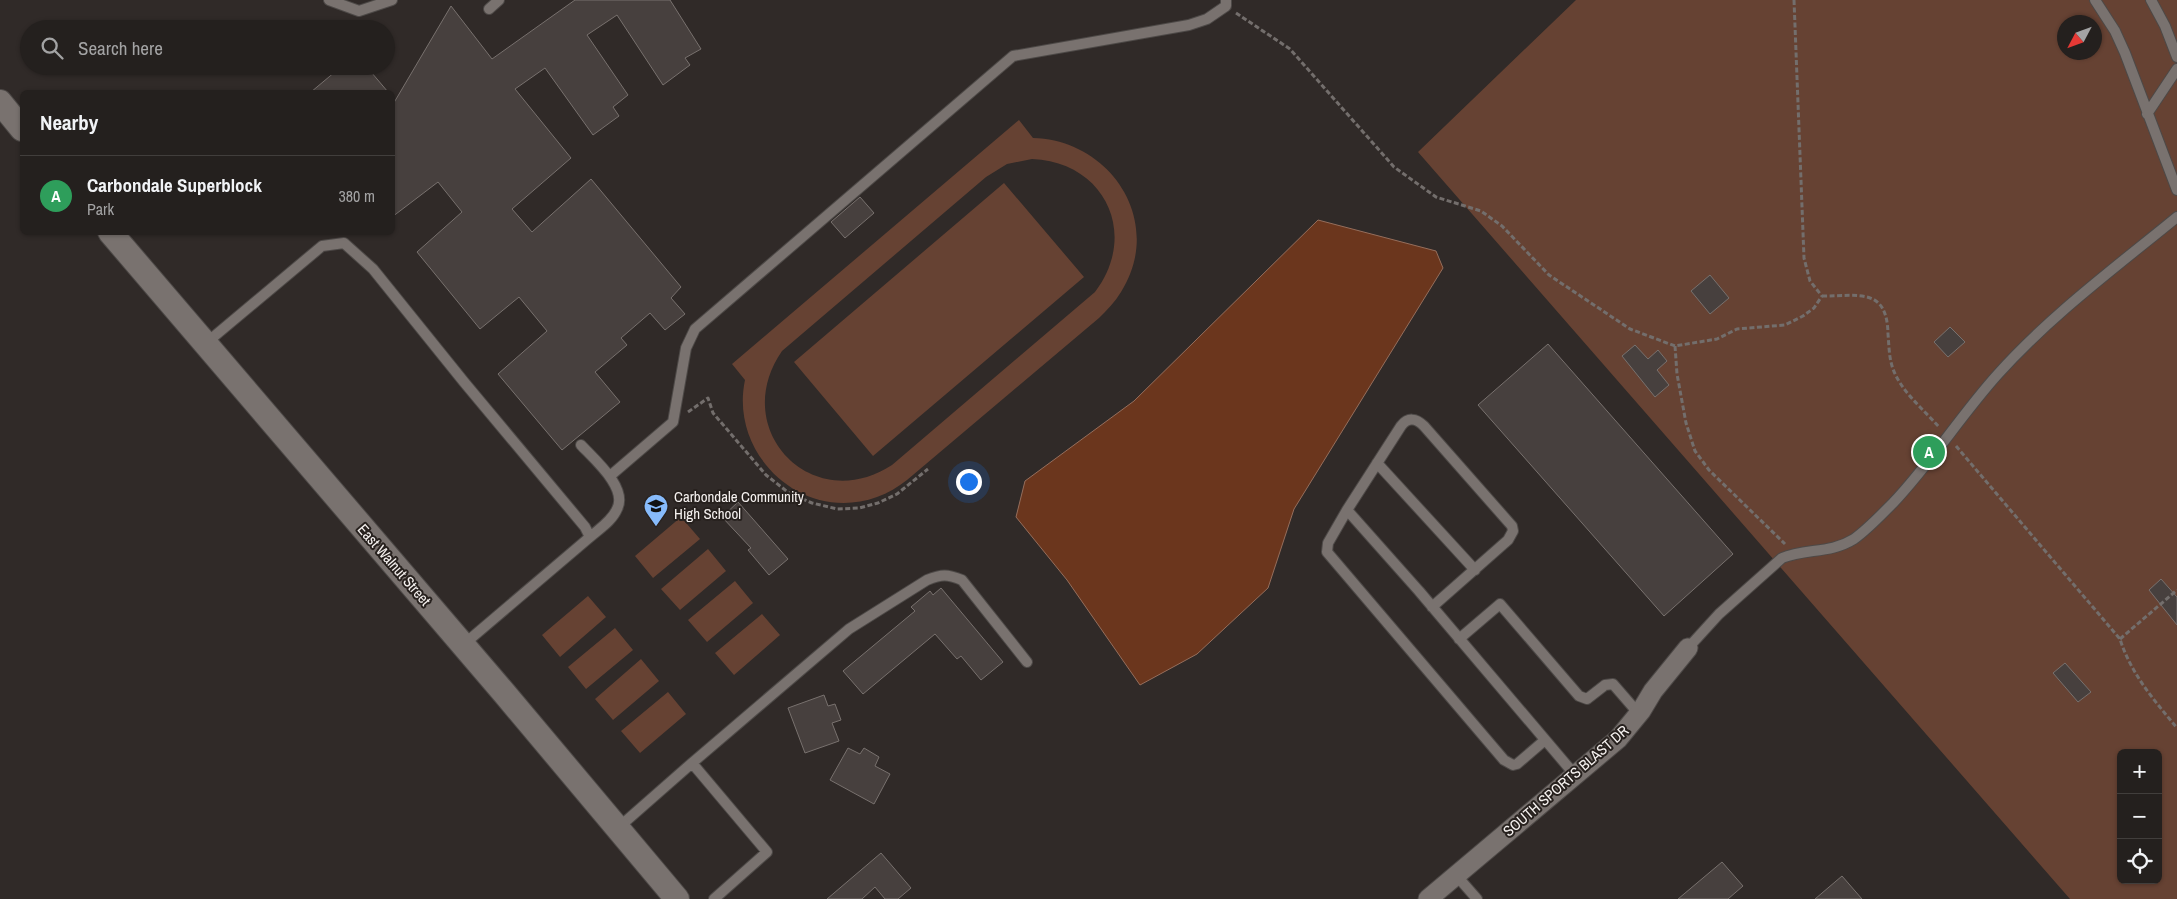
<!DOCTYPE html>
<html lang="en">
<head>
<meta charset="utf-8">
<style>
  :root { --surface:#24201e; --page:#302d2b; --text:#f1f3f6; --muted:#a3a3a4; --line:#413e3c; --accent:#0b8043 }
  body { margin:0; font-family:"Archivo Narrow",sans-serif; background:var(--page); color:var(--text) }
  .controls { position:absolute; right:15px; bottom:15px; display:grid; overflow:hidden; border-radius:8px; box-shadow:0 1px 4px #0004 }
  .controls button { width:45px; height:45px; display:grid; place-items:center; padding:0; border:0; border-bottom:1px solid var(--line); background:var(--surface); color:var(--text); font:25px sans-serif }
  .compass { position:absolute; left:2057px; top:15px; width:45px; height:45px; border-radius:50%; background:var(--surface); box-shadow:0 1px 4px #0004; rotate:229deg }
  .you { position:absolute; left:968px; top:481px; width:18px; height:18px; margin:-12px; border:4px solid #fff; border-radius:50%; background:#1a73e8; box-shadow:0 0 0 8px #1a73e833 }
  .badge { display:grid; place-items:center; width:32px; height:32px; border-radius:50%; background:var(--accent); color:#fff; font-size:16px; font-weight:700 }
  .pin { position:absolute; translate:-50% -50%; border:2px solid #fff; box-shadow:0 1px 5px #0006 }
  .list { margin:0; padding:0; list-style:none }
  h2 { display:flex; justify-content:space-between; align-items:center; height:65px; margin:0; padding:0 20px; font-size:21px }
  h2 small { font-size:16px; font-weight:400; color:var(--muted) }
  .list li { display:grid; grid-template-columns:32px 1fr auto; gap:15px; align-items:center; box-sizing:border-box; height:80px; padding:0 20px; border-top:1px solid var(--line) }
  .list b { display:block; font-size:19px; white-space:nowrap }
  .list p { margin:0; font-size:16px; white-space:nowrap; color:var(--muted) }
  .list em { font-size:16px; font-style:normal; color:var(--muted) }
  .icon { flex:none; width:28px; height:28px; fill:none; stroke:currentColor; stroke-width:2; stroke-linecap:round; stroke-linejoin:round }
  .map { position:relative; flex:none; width:2177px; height:899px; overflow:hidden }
  .search { position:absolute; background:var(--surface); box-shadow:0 1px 4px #0004; left:20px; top:20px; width:375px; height:55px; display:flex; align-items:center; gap:12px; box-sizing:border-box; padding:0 18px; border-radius:28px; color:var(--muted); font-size:19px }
  .panel { position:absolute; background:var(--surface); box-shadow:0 1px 4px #0004; left:20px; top:90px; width:375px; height:145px; border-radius:8px }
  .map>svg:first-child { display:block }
  .green { fill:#664233; fill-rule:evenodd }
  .water { fill:#6b361d; stroke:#956e5c }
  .building { fill:#47403e; stroke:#78716e }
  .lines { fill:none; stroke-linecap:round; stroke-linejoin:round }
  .service-casing { stroke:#4d4947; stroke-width:12 }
  .minor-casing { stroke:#4d4947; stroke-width:21 }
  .tertiary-casing { stroke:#4d4947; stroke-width:26 }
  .path { stroke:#736e6c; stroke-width:3; stroke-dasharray:5 2.5; stroke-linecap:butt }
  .service { stroke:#79726f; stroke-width:10 }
  .minor { stroke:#79726f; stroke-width:19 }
  .tertiary { stroke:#79726f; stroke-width:24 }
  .labels { text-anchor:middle; stroke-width:4; stroke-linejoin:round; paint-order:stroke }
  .poi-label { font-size:15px; fill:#f6f2f0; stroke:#27211e; text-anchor:start }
  .street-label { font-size:15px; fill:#f6f2f0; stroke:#27211e }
</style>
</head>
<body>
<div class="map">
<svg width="2177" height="899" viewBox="0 0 2177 899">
  <rect width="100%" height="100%" fill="#302a28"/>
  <path class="green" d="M1576,0H2177V899H2070L1418,152ZM2064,22H2094V52H2064ZM2121,753H2158V880H2121Z
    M1019,120L1033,138C1111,140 1165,222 1121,292C1115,302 1107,310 1099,318L907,480C898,487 888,493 877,497C803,524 729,455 745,380L732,364ZM1032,159C1105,162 1139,234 1095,292L892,465C812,517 728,429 782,351L986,177L1007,164Z
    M1004,183L1084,277L873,456L794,362Z
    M681,517L700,539L653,578L635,556Z
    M708,549L726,571L680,610L661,589Z
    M735,581L753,603L707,642L688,620Z
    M588,596L606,617L560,657L542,635Z
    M762,614L780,635L734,675L715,653Z
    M615,628L633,650L586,689L568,667Z
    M641,659L659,681L613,720L595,699Z
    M668,692L686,714L640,753L621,731Z"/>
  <path class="water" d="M1318,220L1436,251L1443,268L1294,509L1268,588L1197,654L1140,685L1067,580L1016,517L1025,481L1134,401Z"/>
  <path class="building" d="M575,0H670L701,49L685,58L690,65L663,85L617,15L587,35L628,95L613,107L619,116L593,135L545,68L515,89L571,158L512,209L532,232L591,179L681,287L671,298L685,314L665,330L650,313L621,338L627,345L595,372L620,402L562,450L498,374L547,331L519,297L480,329L417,252L462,212L438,182L392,217V106L451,6L492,59Z
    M342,66H366L388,92H311Z
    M860,197L874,213L845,238L831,222Z
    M1710,275L1729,298L1710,314L1691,291Z
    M1950,327L1965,342L1948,357L1934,342Z
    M1548,344L1733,554L1664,616L1478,405Z
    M1635,345L1648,359L1658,350L1667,361L1657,370L1669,385L1655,397L1622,356Z
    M738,502L788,559L769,575L748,550L751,548L722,517Z
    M2161,579L2177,597V625L2149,590Z
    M941,588L1003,662L981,680L961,656L957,659L935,634L863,694L843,671L915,611L911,607L930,591L933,595Z
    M2065,663L2091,692L2078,702L2053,673Z
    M824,695L828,706L835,704L841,720L832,723L839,741L805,753L788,708Z
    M848,748L860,754L864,748L879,757L875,766L890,774L874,804L830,780Z
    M881,853L911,888L898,899H885L875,887L862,899H827Z
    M1722,862L1743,886L1728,899H1678Z
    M1842,876L1862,899H1815Z"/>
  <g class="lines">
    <defs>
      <path id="service" d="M329,0L359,11L392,0
        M2095,0L2115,31L2125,53L2177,190
        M2151,0L2165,26L2177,57
        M489,9L499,0
        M2147,114L2177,69
        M205,344L322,246L344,243L373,269L464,382L585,527L590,537L463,645
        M581,445C595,460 628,488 617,509C612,521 599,529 590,537
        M1377,463L1475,570
        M610,476L673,422L686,348L695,329L1013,56L1189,25L1207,19L1226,6V0
        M1347,510L1328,543L1327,552L1504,760L1513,765L1517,764L1545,740
        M1432,607L1508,540L1513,531L1512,526L1424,426C1416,418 1408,417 1401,426L1347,510L1419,591L1575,775
        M1459,639L1500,604L1579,696L1587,699L1605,685L1613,684L1639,714
        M1688,648L1719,614L1782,558C1806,548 1830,554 1854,539C1868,529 1881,515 1893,503C1931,463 1961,415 1998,374C2051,315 2116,267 2177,217
        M692,763L849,629L927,580C942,574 947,574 962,580L1027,662
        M618,828L692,763L767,852L714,899
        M1456,875L1477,899"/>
      <path id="minor" d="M1428,899L1618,739L1641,711L1653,691L1688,648"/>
      <path id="tertiary" d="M0,102L22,129
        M110,232L505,694L677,899"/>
    </defs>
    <use href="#service" class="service-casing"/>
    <use href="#minor" class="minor-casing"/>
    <use href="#tertiary" class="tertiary-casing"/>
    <path class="path" d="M1794,0L1804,258L1810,281L1822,296
      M1236,13L1290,49L1394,167L1436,197L1481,211L1502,226L1549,275L1630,329L1675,346L1717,339L1737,329L1785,325L1803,316L1814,308L1822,296
      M1822,296C1859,296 1887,287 1888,334C1889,346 1889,358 1893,369C1901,391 1923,409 1939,427
      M1675,346L1677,374L1686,423L1695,451L1709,470L1785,544
      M688,412L708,398L713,413L766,475L789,493L812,503L837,509L859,508L878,503L897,494L928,469
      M1956,446L2120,639C2131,674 2154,700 2177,728
      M2120,639L2177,590"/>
    <use href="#service" class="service"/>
    <use href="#minor" class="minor"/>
    <use href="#tertiary" class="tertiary"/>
  </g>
  <defs>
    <symbol id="school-pin" viewBox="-11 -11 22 30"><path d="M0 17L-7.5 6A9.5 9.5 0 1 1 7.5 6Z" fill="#87bbfb" stroke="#27211e"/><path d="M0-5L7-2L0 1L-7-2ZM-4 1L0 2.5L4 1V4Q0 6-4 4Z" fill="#111"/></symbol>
  </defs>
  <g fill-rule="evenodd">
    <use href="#school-pin" x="642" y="492" width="28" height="38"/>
  </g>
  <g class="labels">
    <g class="poi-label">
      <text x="674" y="502">Carbondale Community<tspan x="674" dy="17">High School</tspan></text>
    </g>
    <g class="street-label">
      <text transform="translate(394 565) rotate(49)" y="5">East Walnut Street</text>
      <text transform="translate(1566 781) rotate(-41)" y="5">SOUTH SPORTS BLAST DR</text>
    </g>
  </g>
</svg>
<div class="controls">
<button>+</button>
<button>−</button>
<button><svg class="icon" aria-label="locate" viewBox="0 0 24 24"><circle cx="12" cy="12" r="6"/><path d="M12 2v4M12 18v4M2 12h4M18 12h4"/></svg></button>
</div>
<svg class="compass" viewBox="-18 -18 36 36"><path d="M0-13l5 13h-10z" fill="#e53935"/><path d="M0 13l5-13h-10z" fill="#a3a3a4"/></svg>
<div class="you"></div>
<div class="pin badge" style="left:1929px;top:452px;background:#2e9e5b">A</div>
<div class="search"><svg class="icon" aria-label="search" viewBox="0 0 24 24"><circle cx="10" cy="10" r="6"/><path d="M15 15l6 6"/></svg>Search here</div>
<section class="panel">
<h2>Nearby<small></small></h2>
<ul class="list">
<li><span class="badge" style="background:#2e9e5b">A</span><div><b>Carbondale Superblock</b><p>Park</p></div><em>380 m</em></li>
</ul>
</section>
</div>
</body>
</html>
